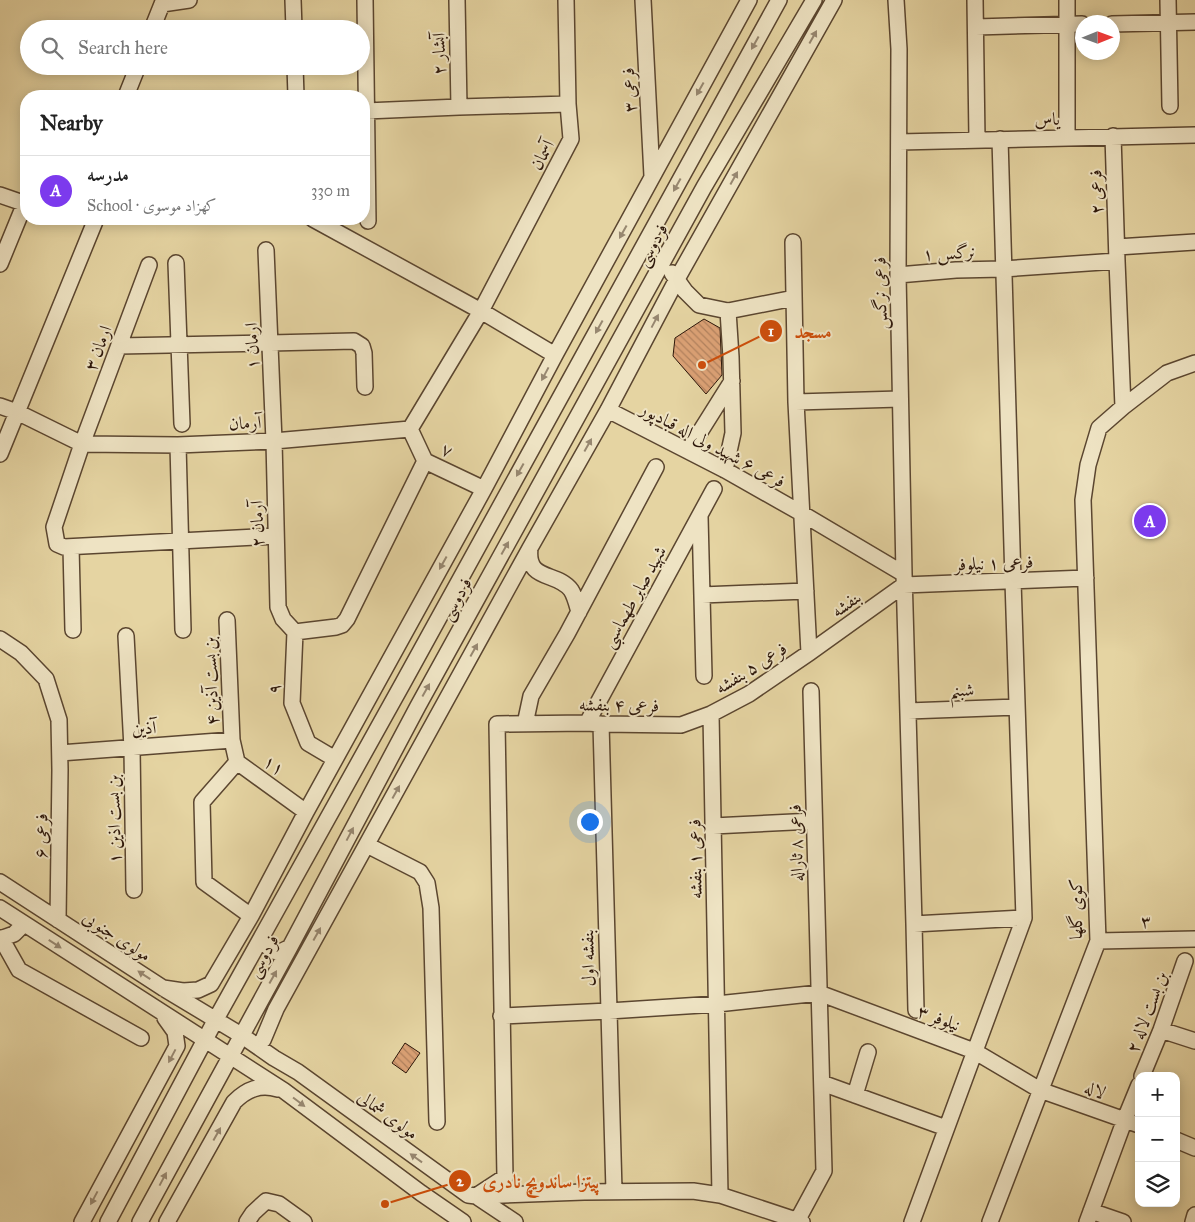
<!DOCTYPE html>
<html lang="en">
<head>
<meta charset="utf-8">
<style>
  :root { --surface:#fff; --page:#f2f2f2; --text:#222; --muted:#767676; --line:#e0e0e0; --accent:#7c3aed }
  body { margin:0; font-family:"IM FELL Great Primer",Amiri,serif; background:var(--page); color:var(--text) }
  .controls { position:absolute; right:15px; bottom:15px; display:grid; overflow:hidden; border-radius:10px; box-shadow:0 2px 12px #0003 }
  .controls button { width:45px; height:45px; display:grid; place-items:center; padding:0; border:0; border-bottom:1px solid var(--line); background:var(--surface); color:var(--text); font:25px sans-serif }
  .compass { position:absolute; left:1075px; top:15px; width:45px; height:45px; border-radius:50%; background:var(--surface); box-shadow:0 2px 12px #0003; rotate:89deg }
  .you { position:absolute; left:589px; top:821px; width:18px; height:18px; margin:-12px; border:4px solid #fff; border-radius:50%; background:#1a73e8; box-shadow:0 0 0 8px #1a73e833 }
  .badge { display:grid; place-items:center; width:32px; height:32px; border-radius:50%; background:var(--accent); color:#fff; font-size:16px; font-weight:700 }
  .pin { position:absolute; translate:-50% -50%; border:2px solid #fff; box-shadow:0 1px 5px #0006 }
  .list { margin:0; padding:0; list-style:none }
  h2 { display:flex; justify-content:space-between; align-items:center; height:65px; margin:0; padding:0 20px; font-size:21px }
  h2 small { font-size:16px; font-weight:400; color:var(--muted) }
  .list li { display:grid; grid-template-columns:32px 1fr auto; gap:15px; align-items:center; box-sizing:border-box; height:70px; padding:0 20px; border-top:1px solid var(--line) }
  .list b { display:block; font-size:19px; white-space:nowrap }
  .list p { margin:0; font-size:16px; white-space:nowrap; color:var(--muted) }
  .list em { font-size:16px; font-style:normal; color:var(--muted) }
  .icon { flex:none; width:28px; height:28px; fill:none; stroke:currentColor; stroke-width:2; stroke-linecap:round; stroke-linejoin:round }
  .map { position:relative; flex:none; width:1195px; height:1222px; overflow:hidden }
  .search { position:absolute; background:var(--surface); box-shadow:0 2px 12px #0003; left:20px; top:20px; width:350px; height:55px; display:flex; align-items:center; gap:12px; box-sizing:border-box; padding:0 18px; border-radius:28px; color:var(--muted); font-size:19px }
  .panel { position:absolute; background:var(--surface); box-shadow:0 2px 12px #0003; left:20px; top:90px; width:350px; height:135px; border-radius:20px }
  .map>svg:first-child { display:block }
  .building { fill:url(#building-back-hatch); stroke:#2d170a }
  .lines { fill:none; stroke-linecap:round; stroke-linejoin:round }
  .minor-casing { stroke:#5b4630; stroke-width:18 }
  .minor { stroke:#eee3c3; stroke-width:15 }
  .oneway { fill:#978770 }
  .labels { text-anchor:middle; stroke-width:4; stroke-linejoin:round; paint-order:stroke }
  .street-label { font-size:18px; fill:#2d170a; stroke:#eee3c3 }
  .leader { fill:none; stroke:#cc4f0c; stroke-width:2 }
  .callout-dot { fill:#cc4f0c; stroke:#eee3c3; stroke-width:2 }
  .mark-label { font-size:15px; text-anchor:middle; font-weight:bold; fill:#fff }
  .callout-label { font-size:19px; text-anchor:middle; font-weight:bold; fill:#cc4f0c; stroke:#eee3c3; stroke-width:4; stroke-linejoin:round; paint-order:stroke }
</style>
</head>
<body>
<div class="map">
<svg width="1195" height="1222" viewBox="0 0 1195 1222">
  <defs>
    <pattern id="building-back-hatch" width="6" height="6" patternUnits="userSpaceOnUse" patternTransform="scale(1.25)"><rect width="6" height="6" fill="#daa074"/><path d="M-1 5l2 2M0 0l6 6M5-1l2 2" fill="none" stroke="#b1815d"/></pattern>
  </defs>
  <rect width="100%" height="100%" fill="#e5d4a2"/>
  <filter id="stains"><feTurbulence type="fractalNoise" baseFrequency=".004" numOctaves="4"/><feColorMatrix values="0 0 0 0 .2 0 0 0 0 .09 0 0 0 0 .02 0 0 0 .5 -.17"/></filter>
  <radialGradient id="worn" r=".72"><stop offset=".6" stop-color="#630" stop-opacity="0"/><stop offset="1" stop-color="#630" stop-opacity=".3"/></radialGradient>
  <path class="building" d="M704,319L720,328L722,375L706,394L673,356L675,338Z
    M405,1043L420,1053L406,1073L392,1063Z"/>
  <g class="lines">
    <defs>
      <path id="minor" d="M293,0L294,29
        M365,0L368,221
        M457,0L459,107
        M643,0L652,176
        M896,0L899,49L898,275L904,574L914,924L916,1010
        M975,0L977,139
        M1067,0V137
        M1168,0L1170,106
        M1112,24L1195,22
        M976,27L1082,24
        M152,29L162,4L189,0
        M295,66L296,96
        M126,96L138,66
        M366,111L459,107L568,104
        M1113,136L1117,261L1123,407
        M899,142L1195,135
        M0,195L26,204
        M313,219L481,311L555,355
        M793,242L796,402L809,653
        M1117,247L1195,242
        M266,250L274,441L278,607L283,619L295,632L292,703L308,743L335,759
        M176,263L182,424
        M0,264L25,203
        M149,265L82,444L54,527L57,544L64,547L276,536
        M672,273L685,291L699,305L728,311L731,357L733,433L725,470
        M898,275L956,270L1003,269L1117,261
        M728,311L794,298
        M119,346L270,343L354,341L362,346L364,353L365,387
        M796,402L900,399
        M0,406L17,412L82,444L178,445L274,441L410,429
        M608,410L725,470L801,513L904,574
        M410,429L481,311L571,139L568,104L566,0
        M410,429L425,461L484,489
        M178,445L183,630
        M688,451L732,381
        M0,454L96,219
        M700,517L704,676
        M71,547L73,630
        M530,548C526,582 557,571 571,590C575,596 577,605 579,612
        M904,585L1086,578
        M702,595L806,591
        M227,620L232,740L237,762L306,812
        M295,632L336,627L342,625L347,619L425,461
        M126,636L132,748L134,890
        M0,639L21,653L46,679L59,720L60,770L58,920
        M908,711L1017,707
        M711,714L720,1195
        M587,723L714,489
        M525,724L531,696L567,634L656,467
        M601,724L614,1191
        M60,753L232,740
        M237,762L202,802L204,882L251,916
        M713,826L814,821
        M367,845L420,872L427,883L431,908L437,1122
        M0,882L163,988L241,1035L274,1058L298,1072L468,1195L476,1196L515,1222
        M0,908L283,1090L421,1193L463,1222
        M914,924L1024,918
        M263,936C268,952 275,956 290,947
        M1,938L19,970L141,1038
        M0,939L14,934L24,924
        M1098,941L1195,939
        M163,988L183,991L198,990L211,984L251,916L306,812L484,489L555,355L749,0
        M501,1016L609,1011L717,1004L819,993L974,1051L1040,1090L1139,1125
        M1161,1030L1195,1041
        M263,1040L276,1009L530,548L608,410L677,279L834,0
        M1142,1076L1161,1030L1185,961
        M822,1083L946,1128
        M855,1095L868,1052
        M1176,1140L1195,1148
        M476,1196L505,1177L497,724L587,723L601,724L681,725L711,714L749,694L809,653L904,585
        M478,1196L584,1192L693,1191L720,1195L802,1222
        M1091,1211L1123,1222
        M797,1221L824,1171L811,691
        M82,1222L177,1046L175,1032L165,1018
        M108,1222L216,1019L403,683L779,0
        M140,1222L290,947L418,706L704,187L814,0
        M167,1222L234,1102C247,1089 260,1084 278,1089
        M247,1222L253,1213L266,1201L279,1204L304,1222
        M912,1222L1024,918L1013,581L1000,139
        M990,1222L1098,941L1083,500L1088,465L1099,428L1123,407L1167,373L1195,363
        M1087,1222L1125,1119L1139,1085
        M1193,1222L1195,1215"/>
    </defs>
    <use href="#minor" class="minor-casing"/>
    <use href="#minor" class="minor"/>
  </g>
  <defs><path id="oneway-solid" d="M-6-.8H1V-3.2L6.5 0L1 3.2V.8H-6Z" transform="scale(1.25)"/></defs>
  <g class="oneway">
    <use href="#oneway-solid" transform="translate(813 37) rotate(-61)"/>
    <use href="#oneway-solid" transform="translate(755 43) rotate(119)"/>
    <use href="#oneway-solid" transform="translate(700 89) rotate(119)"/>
    <use href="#oneway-solid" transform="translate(734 178) rotate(-61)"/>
    <use href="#oneway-solid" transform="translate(677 185) rotate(119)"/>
    <use href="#oneway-solid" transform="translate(623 232) rotate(119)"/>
    <use href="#oneway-solid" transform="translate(655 321) rotate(-62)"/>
    <use href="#oneway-solid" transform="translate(599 327) rotate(119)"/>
    <use href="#oneway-solid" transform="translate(545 374) rotate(118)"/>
    <use href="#oneway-solid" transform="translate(588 445) rotate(-61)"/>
    <use href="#oneway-solid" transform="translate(520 470) rotate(119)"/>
    <use href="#oneway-solid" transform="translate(505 548) rotate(-61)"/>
    <use href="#oneway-solid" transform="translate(443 563) rotate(119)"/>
    <use href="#oneway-solid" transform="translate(474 650) rotate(-61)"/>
    <use href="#oneway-solid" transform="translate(426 690) rotate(-61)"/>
    <use href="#oneway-solid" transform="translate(396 792) rotate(-61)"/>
    <use href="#oneway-solid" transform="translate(350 834) rotate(-62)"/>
    <use href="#oneway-solid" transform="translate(317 934) rotate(-61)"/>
    <use href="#oneway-solid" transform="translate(55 944) rotate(33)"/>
    <use href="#oneway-solid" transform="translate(144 975) rotate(-147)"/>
    <use href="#oneway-solid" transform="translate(273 977) rotate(-61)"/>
    <use href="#oneway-solid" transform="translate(172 1056) rotate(118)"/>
    <use href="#oneway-solid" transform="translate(299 1102) rotate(37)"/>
    <use href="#oneway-solid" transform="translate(217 1134) rotate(-61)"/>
    <use href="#oneway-solid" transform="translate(416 1158) rotate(-144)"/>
    <use href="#oneway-solid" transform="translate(163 1179) rotate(-62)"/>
    <use href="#oneway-solid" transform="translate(94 1198) rotate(118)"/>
  </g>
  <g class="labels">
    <g class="street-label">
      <text transform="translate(439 54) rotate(-91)" y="6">آبشار ۲</text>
      <text transform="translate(629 90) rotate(-93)" y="6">فرعی ۳</text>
      <text transform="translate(1047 119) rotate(-1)" y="6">یاس</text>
      <text transform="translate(542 155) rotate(-62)" y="6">آسمان</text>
      <text transform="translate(1096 192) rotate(-92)" y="6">فرعی ۲</text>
      <text transform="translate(652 245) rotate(-61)" y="6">فردوسی</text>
      <text transform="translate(949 253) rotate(-3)" y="6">نرگس ۱</text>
      <text transform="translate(880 293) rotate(-91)" y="6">فرعی نرگس</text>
      <text transform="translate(252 346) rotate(-92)" y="6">ارمان ۱</text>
      <text transform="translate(98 348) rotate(-69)" y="6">ارمان ۳</text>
      <text transform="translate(245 423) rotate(-3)" y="6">آرمان</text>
      <text transform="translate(713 445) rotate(28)" y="6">فرعی ۶ شهید ولی اله قبادپور</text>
      <text transform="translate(447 450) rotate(26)" y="6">۷</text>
      <text transform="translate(257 524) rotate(-91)" y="6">آرمان ۲</text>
      <text transform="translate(994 563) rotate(-2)" y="6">فرعی ۱ نیلوفر</text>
      <text transform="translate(634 597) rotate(-61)" y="6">شهید صابر طهماسبی</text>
      <text transform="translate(456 599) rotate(-61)" y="6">فردوسی</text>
      <text transform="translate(846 604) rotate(-36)" y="6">بنفشه</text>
      <text transform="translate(751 668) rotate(-32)" y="6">فرعی ۵ بنفشه</text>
      <text transform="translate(211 681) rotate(-92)" y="6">بن بست آذین ۴</text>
      <text transform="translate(274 689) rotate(-89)" y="6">۹</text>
      <text transform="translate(962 690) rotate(-2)" y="6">شبنم</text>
      <text transform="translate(619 705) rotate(1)" y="6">فرعی ۴ بنفشه</text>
      <text transform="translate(144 728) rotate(-4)" y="6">آذین</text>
      <text transform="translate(274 765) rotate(36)" y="6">۱۱</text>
      <text transform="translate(114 819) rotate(-91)" y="6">بن بست اذین ۱</text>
      <text transform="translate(41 836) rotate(-89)" y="6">فرعی ۶</text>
      <text transform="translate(796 843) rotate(-92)" y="6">فرعی ۸ ثاراله</text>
      <text transform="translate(695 859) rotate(-91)" y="6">فرعی ۱ بنفشه</text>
      <text transform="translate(1076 909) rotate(-90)" y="6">کوی گلها</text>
      <text transform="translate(1146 921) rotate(-2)" y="6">۳</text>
      <text transform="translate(117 936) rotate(33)" y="6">مولوی جنوبی</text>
      <text transform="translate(263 956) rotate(-61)" y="6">فردوسی</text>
      <text transform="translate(588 958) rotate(-92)" y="6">بنفشه اول</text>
      <text transform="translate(1147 1012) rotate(-69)" y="6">بن بست لاله ۲</text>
      <text transform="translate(939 1018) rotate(20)" y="6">نیلوفر ۳</text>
      <text transform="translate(1095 1090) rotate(19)" y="6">لاله</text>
      <text transform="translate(388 1115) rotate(36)" y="6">مولوی شمالی</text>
    </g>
  </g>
  <path class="leader" d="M702 365L771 331M385 1204L460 1181"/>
  <g class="callout-dot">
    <circle cx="702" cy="365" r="5"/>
    <circle cx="385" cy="1204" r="5"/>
    <circle cx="771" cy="331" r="12"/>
    <circle cx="460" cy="1181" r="12"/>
  </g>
  <g class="mark-label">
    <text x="771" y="336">1</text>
    <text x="460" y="1186">2</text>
  </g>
  <g class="callout-label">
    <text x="813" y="338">مسجد</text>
    <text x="541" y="1188">پیتزا ساندویچ نادری</text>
  </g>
  <rect width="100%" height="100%" filter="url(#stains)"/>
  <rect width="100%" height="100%" fill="url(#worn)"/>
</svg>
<div class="controls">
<button>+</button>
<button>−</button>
<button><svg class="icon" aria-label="layers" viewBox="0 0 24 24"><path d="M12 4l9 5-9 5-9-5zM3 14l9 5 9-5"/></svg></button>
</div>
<svg class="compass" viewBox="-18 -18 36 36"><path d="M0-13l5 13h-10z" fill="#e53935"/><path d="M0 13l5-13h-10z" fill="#767676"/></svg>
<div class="you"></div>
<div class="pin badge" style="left:1150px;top:521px">A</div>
<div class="search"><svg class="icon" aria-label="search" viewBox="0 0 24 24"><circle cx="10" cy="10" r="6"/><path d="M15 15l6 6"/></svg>Search here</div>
<section class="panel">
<h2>Nearby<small></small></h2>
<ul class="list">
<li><span class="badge">A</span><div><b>مدرسه</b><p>School · کهزاد موسوی</p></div><em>330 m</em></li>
</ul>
</section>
</div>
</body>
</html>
